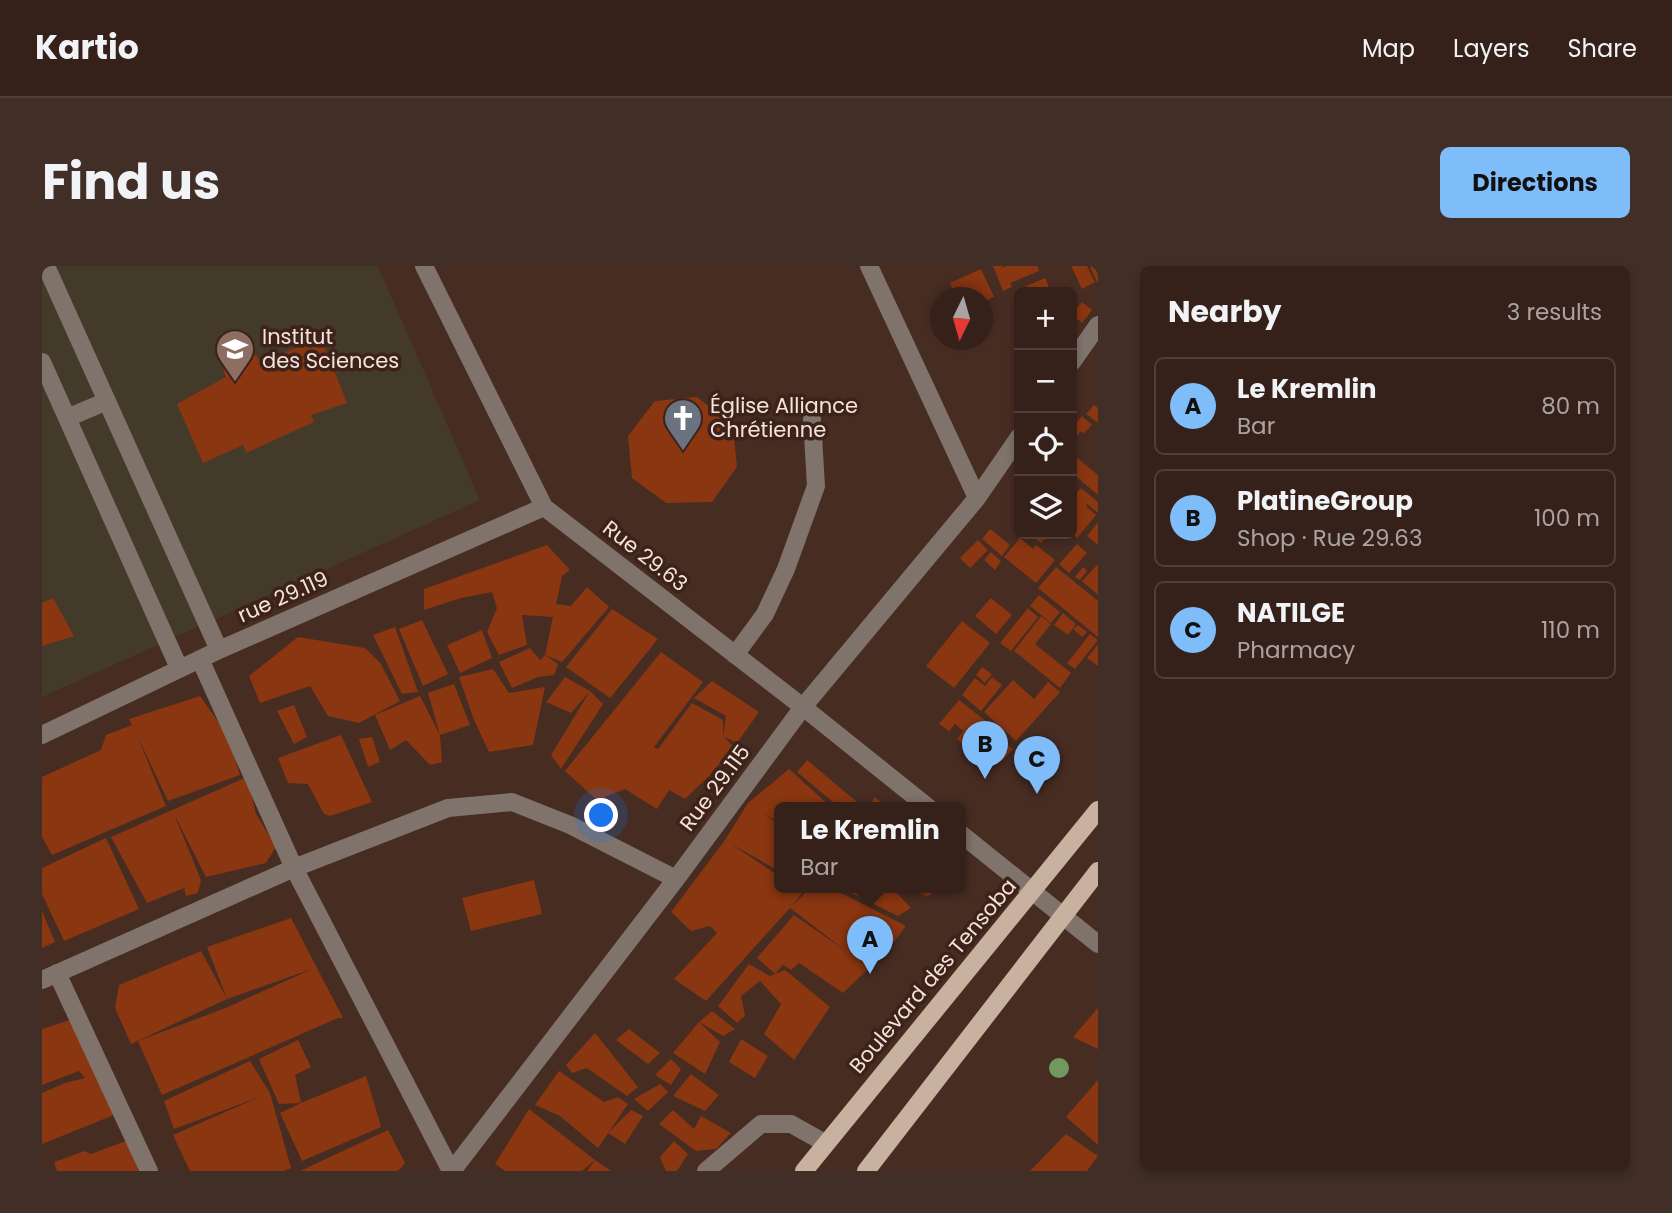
<!DOCTYPE html>
<html lang="en">
<head>
<meta charset="utf-8">
<style>
  :root { --surface:#35211a; --page:#402e27; --text:#f1f3f6; --muted:#aaa3a2; --line:#4f3e39; --accent:#7fbdfa }
  body { margin:0; font-family:Poppins,sans-serif; background:var(--page); color:var(--text) }
  .controls { position:absolute; right:21px; top:21px; display:grid; overflow:hidden; border-radius:10px; box-shadow:0 4px 10px #0003 }
  .controls button { width:63px; height:63px; display:grid; place-items:center; padding:0; border:0; border-bottom:2px solid var(--line); background:var(--surface); color:var(--text); font:35px sans-serif }
  .compass { position:absolute; left:888px; top:21px; width:63px; height:63px; border-radius:50%; background:var(--surface); box-shadow:0 4px 10px #0003; rotate:185deg }
  .you { position:absolute; left:560px; top:550px; width:24px; height:24px; margin:-18px; border:5px solid #fff; border-radius:50%; background:#1a73e8; box-shadow:0 0 0 10px #1a73e833 }
  .badge { display:grid; place-items:center; width:46px; height:46px; border-radius:50%; background:var(--accent); color:#111; font-size:23px; font-weight:700 }
  .pin { position:absolute; translate:-50% -58px; filter:drop-shadow(0 2px 4px #0008) }
  .pin::after { content:''; position:absolute; top:37px; width:24px; height:21px; background:inherit; clip-path:polygon(0 0,100% 0,50% 100%) }
  .popup { position:absolute; left:732px; top:536px; width:192px; height:91px; box-sizing:border-box; display:grid; place-content:center; border-radius:10px; background:var(--surface); filter:drop-shadow(0 2px 5px #0005); font-size:23px; white-space:nowrap; color:var(--muted) }
  .popup b { font-size:26px; color:var(--text) }
  .popup::after { content:''; position:absolute; left:50%; top:100%; margin-left:-14px; border:14px solid transparent; border-top-color:var(--surface) }
  .list { margin:0; padding:0; list-style:none }
  h2 { display:flex; justify-content:space-between; align-items:center; height:91px; margin:0; padding:0 28px; font-size:30px }
  h2 small { font-size:23px; font-weight:400; color:var(--muted) }
  .list li { display:grid; grid-template-columns:46px 1fr auto; gap:21px; align-items:center; box-sizing:border-box; height:98px; margin:0 14px 14px; padding:0 14px; border:2px solid var(--line); border-radius:10px }
  .list b { display:block; font-size:26px; white-space:nowrap }
  .list p { margin:0; font-size:23px; white-space:nowrap; color:var(--muted) }
  .list em { font-size:23px; font-style:normal; color:var(--muted) }
  .icon { flex:none; width:38px; height:38px; fill:none; stroke:currentColor; stroke-width:2; stroke-linecap:round; stroke-linejoin:round }
  .map { position:relative; flex:none; width:1056px; height:905px; overflow:hidden; border-radius:10px }
  header { display:flex; align-items:center; gap:42px; box-sizing:border-box; height:98px; padding:0 35px; background:var(--surface); border-bottom:2px solid var(--line) }
  header strong { font-size:33px }
  nav { display:flex; gap:38px; margin-inline-start:auto; font-size:24px }
  .intro { display:flex; align-items:center; justify-content:space-between; box-sizing:border-box; height:168px; padding:0 42px }
  h1 { margin:0; font-size:49px }
  .button { padding:18px 32px; border-radius:10px; background:var(--accent); color:#111; font-size:24px; font-weight:700 }
  main { display:flex; gap:42px; padding:0 42px }
  aside { flex:1; background:var(--surface); border-radius:10px; box-shadow:0 4px 10px #0003 }
  .map>svg:first-child { display:block }
  .education { fill:#443a2a }
  .building { fill:#8a3611 }
  .lines { fill:none; stroke-linecap:round; stroke-linejoin:round }
  .minor { stroke:#7f736b; stroke-width:18 }
  .major { stroke:#c9b1a0; stroke-width:18 }
  .tree { fill:#719861 }
  .labels { text-anchor:middle; stroke-width:7; stroke-linejoin:round; paint-order:stroke }
  .poi-label { font-size:21px; fill:#f4e2db; stroke:#3c2219; text-anchor:start }
  .street-label { font-size:21px; fill:#f4e2db; stroke:#3c2219 }
</style>
</head>
<body>
<header>
<strong>Kartio</strong>
<nav><a>Map</a><a>Layers</a><a>Share</a></nav>
</header>
<div class="intro"><h1>Find us</h1><a class="button">Directions</a></div>
<main>
<div class="map">
<svg width="1056" height="905" viewBox="0 0 1056 905">
  <rect width="100%" height="100%" fill="#472c22"/>
  <path class="education" d="M0,0H336L438,234L0,431Z"/>
  <path class="building" d="M951,0H962L957,3L965,0H996L997,5L968,17L970,21L961,25Z
    M1029,0H1045L1053,16L1040,23Z
    M1049,0H1056V18L1048,1Z
    M939,3L952,31L941,36V32H914L908,17Z
    M1003,12L1009,26H976L975,24Z
    M1040,36L1050,44L1040,57L1030,48Z
    M279,72L305,137L269,149L272,156L204,187L201,179L161,197L135,138L184,111L181,104L214,89L218,96Z
    M655,131L691,160L695,201L670,236L624,237L590,212L586,170L613,135Z
    M1052,139L1056,142V157L1044,148Z
    M1040,150L1050,159L1042,167L1038,166L1031,173L1030,162Z
    M1030,188L1056,209V229L1030,207Z
    M1039,222L1056,236V247L1045,238L1044,240L1054,249L1035,272L1030,267V232Z
    M1056,256V279L1045,270Z
    M948,263L968,279L960,290L940,273Z
    M988,268H1002L1005,270L999,277Z
    M978,272L991,283L994,279L1013,294L994,317L962,291Z
    M936,274L946,284L928,302L918,292Z
    M1035,278L1045,287L1027,307L1017,298Z
    M505,279L528,304L520,310L514,338L529,340L545,321L567,341L520,396L503,389L516,398L512,409L496,411L470,422L457,396L488,382L498,394L503,389L511,351L480,349L485,379L457,389L445,366L455,342L450,326L419,332L382,344V323Z
    M949,286L959,295L953,304L942,294Z
    M1056,298V329L1040,315Z
    M1014,301L1056,335V371L996,322Z
    M1041,301L1045,305L1038,314L1033,311Z
    M997,329L1018,346L1009,357L988,340Z
    M11,332L32,370L0,380V337Z
    M949,332L970,349L954,368L933,350Z
    M986,342L996,351L969,385L958,377Z
    M570,343L616,373L568,432L524,401Z
    M1021,347L1034,358L1026,369L1012,359Z
    M999,350L1009,358L993,378L1029,407L1018,422L972,385Z
    M380,354L406,408L381,420L357,363Z
    M920,355L948,377L912,422L884,400Z
    M1036,359L1045,366L1040,371L1031,363Z
    M353,361L376,426L360,428L331,369Z
    M440,364L450,392L418,407L405,379Z
    M1048,368L1056,374L1033,403L1025,397Z
    M256,371L323,382L339,398L358,435L317,457L286,450L268,420L218,437L207,410Z
    M1056,378V400L1045,392Z
    M619,386L661,416L612,481L616,483L650,437L681,454V470L684,450L652,432L670,415L717,446L695,477L681,470L692,481L667,510L643,533L627,524L615,543L583,523L555,534L523,505Z
    M940,401L950,408L943,417L934,409Z
    M451,403L467,427L503,421L491,479L447,486L432,454L417,411Z
    M523,411L548,425L529,447L504,436Z
    M950,411L960,419L939,445L920,429L933,412L943,420Z
    M971,414L992,433L1006,416L1018,426L974,475L942,446Z
    M412,418L428,459L398,469L400,496L388,499L364,474L348,484L333,449L378,430L398,469L386,427Z
    M548,425L561,438L519,503L509,489Z
    M158,430L187,471L198,509L126,535L94,467L124,540L10,589L0,571V511L59,484L64,469L90,459L87,453Z
    M917,434L945,456L925,481L915,473L921,465L913,458L907,465L897,458Z
    M252,439L265,471L252,478L235,445Z
    M953,467L971,483L960,495L942,479Z
    M299,469L330,536L288,550L282,548L266,518L246,517L236,492Z
    M330,471L338,496L326,501L317,473Z
    M765,494L822,542H798L755,506Z
    M747,503L790,542H737V557L721,547L737,559V605L689,578L737,610V622H755L761,626L750,640L768,622H789L864,660L844,686L801,727L757,697L749,704L741,699L733,708L715,692L752,649L805,686L748,642L664,735L632,713L675,667L668,660L649,665L629,646L683,574L706,537Z
    M205,511L214,548L234,581L224,597L164,611L132,548L159,614L156,627L144,630L142,622L105,637L69,571Z
    M832,531L848,542H829Z
    M64,572L97,643L22,675L0,628V602Z
    M492,614L500,648L429,665L420,632Z
    M799,622H850L869,642L856,650Z
    M868,622H894L886,631Z
    M0,645L13,676L0,682Z
    M249,652L301,752H296L120,829L96,775L186,741L270,703L185,733L89,778L73,742L77,719L159,685L185,733L165,681Z
    M707,698L728,710L743,704L788,741L752,794L722,768L739,738L718,715L699,730L703,750L695,757L676,740Z
    M1056,742V783L1031,771Z
    M670,745L693,763L681,770L657,756Z
    M28,754L72,849L0,878V827L23,817L43,812L37,805L0,819V763Z
    M657,756L678,776L663,808L631,787Z
    M587,763L618,787L606,798L574,774Z
    M553,767L596,821L585,830L545,802L530,807L524,799Z
    M699,773L726,790L713,812L687,796Z
    M256,774L269,801L253,809L259,837L324,810L339,861L260,895L238,847L259,837L237,838L217,793Z
    M629,793L639,803L629,819L613,809Z
    M208,795L228,827L249,902L241,905H148L131,869L215,832L132,863L122,835Z
    M517,805L562,836L576,831L586,838L556,882L518,850L493,839Z
    M649,808L677,829L663,845L631,830Z
    M1056,814V879L1024,851Z
    M618,818L626,826L606,845L592,833Z
    M487,843L553,894L540,905H463L453,898Z
    M589,844L601,850L583,878L566,867Z
    M631,844L652,863L659,850L689,867L674,883L654,885L617,858Z
    M346,864L363,897L356,905H258Z
    M1024,868L1056,890L1045,905H988Z
    M89,873L96,905H15L12,896L43,885L49,888Z
    M632,875L646,888L635,905H624L618,891Z
    M553,894L569,905H545Z"/>
  <g class="lines">
    <path class="minor" d="M4,0L177,384
      M382,0L502,241L761,441L887,542
      M827,0L935,232
      M0,96L137,402
      M1030,96L1056,59
      M25,152L65,135
      M693,389L723,348L744,303L774,220L770,153
      M158,393L252,602L409,905
      M0,469L177,384L502,241
      M919,568L1056,678
      M15,707L107,905
      M0,714L252,602L406,542L470,536L528,559L634,613
      M410,905L634,613L761,441L935,232L977,171
      M664,905L719,858H749L783,877"/>
    <path class="major" d="M762,905L1056,544
      M824,905L1056,605"/>
  </g>
  <circle class="tree" cx="1017" cy="802" r="10"/>
  <defs>
    <symbol id="school-pin" viewBox="-11 -11 22 30"><path d="M0 17L-7.5 6A9.5 9.5 0 1 1 7.5 6Z" fill="#8d6e63" stroke="#3c2219"/><path d="M0-5L7-2L0 1L-7-2ZM-4 1L0 2.5L4 1V4Q0 6-4 4Z" fill="#fff"/></symbol>
    <symbol id="church-pin" viewBox="-11 -11 22 30"><path d="M0 17L-7.5 6A9.5 9.5 0 1 1 7.5 6Z" fill="#6b7280" stroke="#3c2219"/><path d="M-1.2-6h2.4v3.5h3.3v2.4h-3.3V6h-2.4V-.1h-3.3v-2.4h3.3Z" fill="#fff"/></symbol>
  </defs>
  <g fill-rule="evenodd">
    <use href="#school-pin" x="171" y="61" width="44" height="60"/>
    <use href="#church-pin" x="619" y="130" width="44" height="60"/>
  </g>
  <g class="labels">
    <g class="poi-label">
      <text x="220" y="78">Institut<tspan x="220" dy="24">des Sciences</tspan></text>
      <text x="668" y="147">Église Alliance<tspan x="668" dy="24">Chrétienne</tspan></text>
    </g>
    <g class="street-label">
      <text transform="translate(603 290) rotate(38)" y="7">Rue 29.63</text>
      <text transform="translate(241 331) rotate(-24)" y="7">rue 29.119</text>
      <text transform="translate(673 522) rotate(-53)" y="7">Rue 29.115</text>
      <text transform="translate(891 710) rotate(-50)" y="7">Boulevard des Tensoba</text>
    </g>
  </g>
</svg>
<div class="controls">
<button>+</button>
<button>−</button>
<button><svg class="icon" aria-label="locate" viewBox="0 0 24 24"><circle cx="12" cy="12" r="6"/><path d="M12 2v4M12 18v4M2 12h4M18 12h4"/></svg></button>
<button><svg class="icon" aria-label="layers" viewBox="0 0 24 24"><path d="M12 4l9 5-9 5-9-5zM3 14l9 5 9-5"/></svg></button>
</div>
<svg class="compass" viewBox="-18 -18 36 36"><path d="M0-13l5 13h-10z" fill="#e53935"/><path d="M0 13l5-13h-10z" fill="#aaa3a2"/></svg>
<div class="you"></div>
<div class="pin badge" style="left:828px;top:708px">A</div>
<div class="popup"><b>Le Kremlin</b>Bar</div>
<div class="pin badge" style="left:943px;top:513px">B</div>
<div class="pin badge" style="left:995px;top:528px">C</div>
</div>
<aside>
<h2>Nearby<small>3 results</small></h2>
<ul class="list">
<li><span class="badge">A</span><div><b>Le Kremlin</b><p>Bar</p></div><em>80 m</em></li>
<li><span class="badge">B</span><div><b>PlatineGroup</b><p>Shop · Rue 29.63</p></div><em>100 m</em></li>
<li><span class="badge">C</span><div><b>NATILGE</b><p>Pharmacy</p></div><em>110 m</em></li>
</ul>
</aside>
</main>
</body>
</html>
